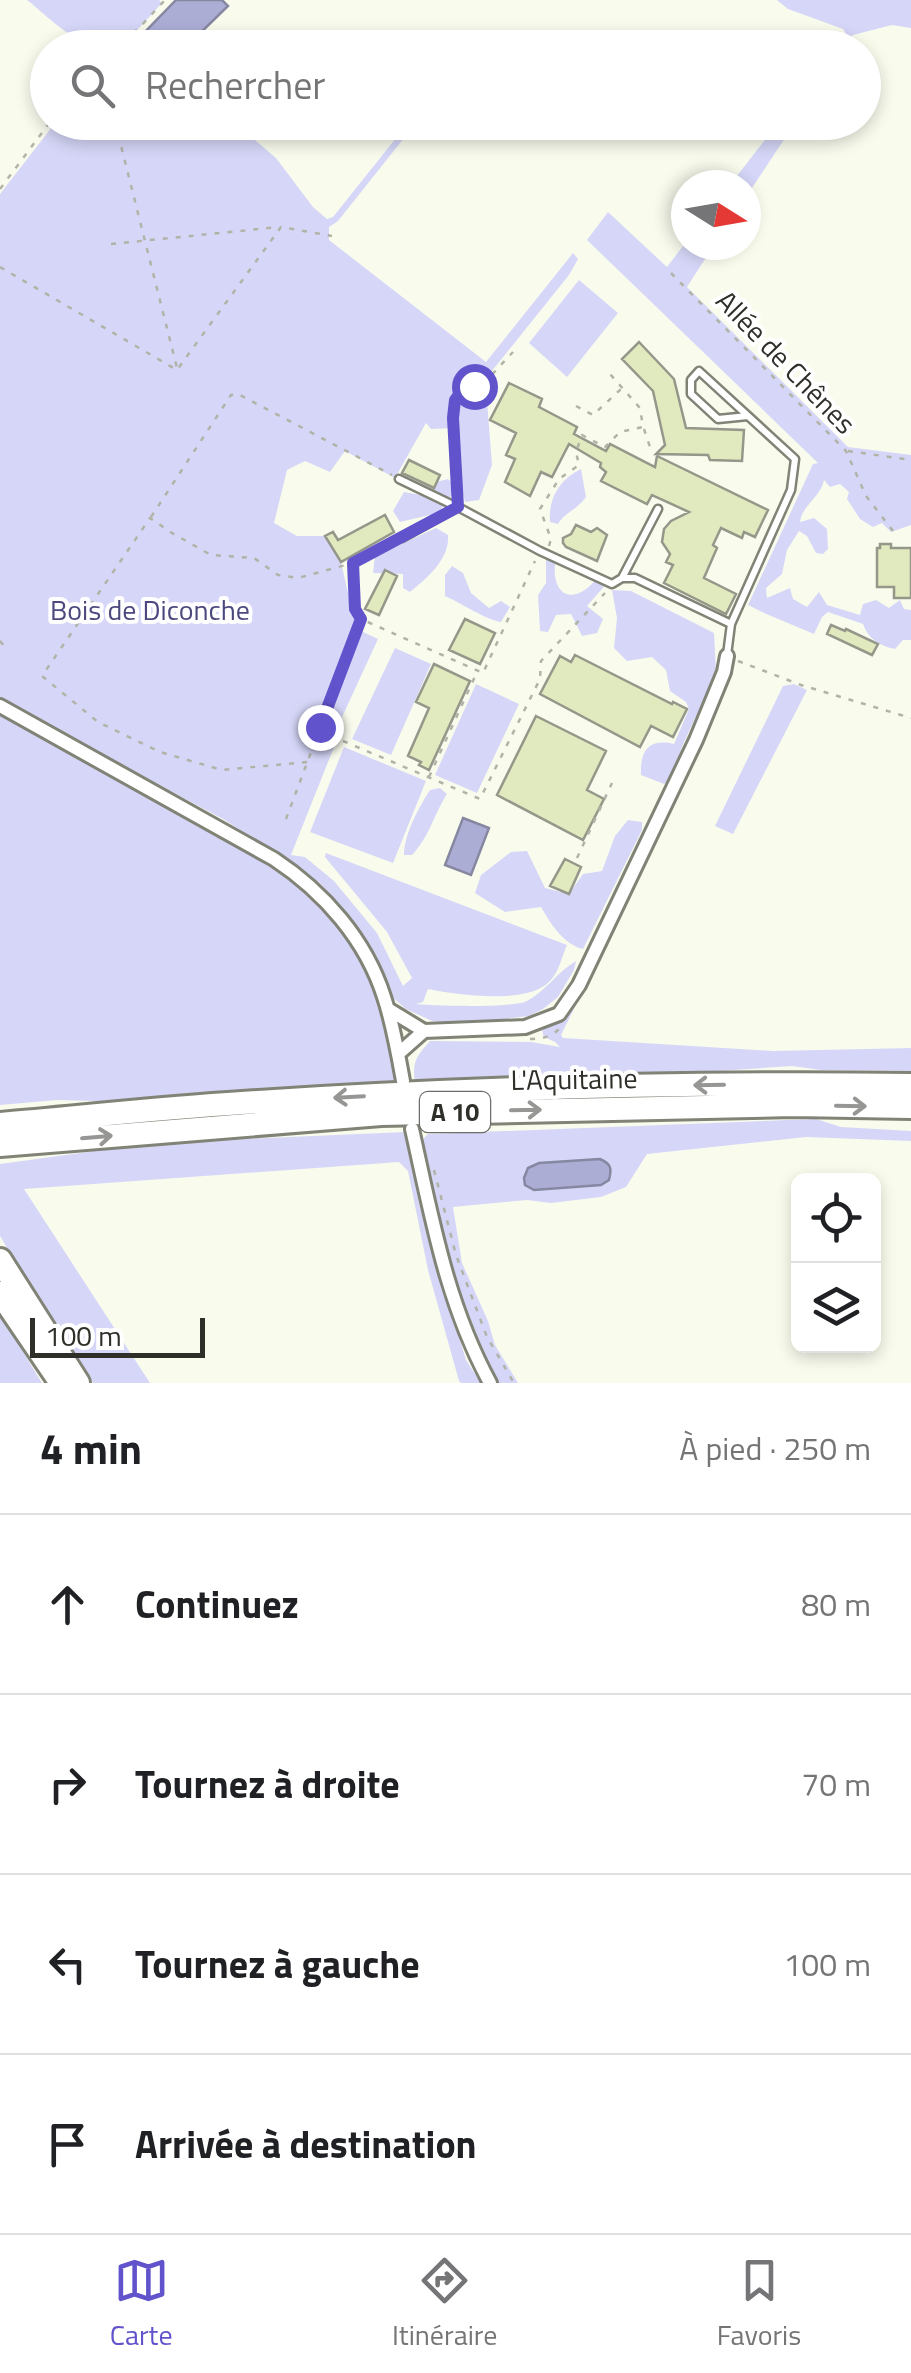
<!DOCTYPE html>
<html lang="fr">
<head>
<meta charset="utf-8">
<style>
  :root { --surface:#fff; --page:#f6f6f6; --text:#202124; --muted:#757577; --line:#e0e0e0; --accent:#6153cb }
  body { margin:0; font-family:"Titillium Web",sans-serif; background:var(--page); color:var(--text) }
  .controls { position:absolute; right:30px; bottom:30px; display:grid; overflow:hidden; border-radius:15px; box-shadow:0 5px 15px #0003 }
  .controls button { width:90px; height:90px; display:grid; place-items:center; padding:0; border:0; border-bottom:2px solid var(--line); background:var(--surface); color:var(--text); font:50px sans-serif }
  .compass { position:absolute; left:671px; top:170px; width:90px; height:90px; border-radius:50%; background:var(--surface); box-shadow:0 5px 15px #0003; rotate:101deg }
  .scale { position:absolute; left:30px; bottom:25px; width:175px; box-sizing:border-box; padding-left:10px; border:5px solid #2e2f29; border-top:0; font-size:28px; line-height:35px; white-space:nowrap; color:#2e2f29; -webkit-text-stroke:8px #fff; paint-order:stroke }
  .stop { position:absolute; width:30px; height:30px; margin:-22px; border:8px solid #6153cb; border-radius:50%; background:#fff }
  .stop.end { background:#6153cb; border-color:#fff; box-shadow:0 2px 10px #0008 }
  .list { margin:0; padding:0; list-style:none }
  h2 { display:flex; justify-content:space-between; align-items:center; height:130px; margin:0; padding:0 40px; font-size:42px }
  h2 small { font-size:32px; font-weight:400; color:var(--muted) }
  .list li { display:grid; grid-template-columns:65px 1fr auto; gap:30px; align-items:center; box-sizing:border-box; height:180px; padding:0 40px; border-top:2px solid var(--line) }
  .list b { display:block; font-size:38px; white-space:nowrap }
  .list em { font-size:32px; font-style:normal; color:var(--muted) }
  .icon { flex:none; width:55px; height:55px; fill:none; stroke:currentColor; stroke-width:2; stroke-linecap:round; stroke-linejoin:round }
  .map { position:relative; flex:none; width:911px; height:1383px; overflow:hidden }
  .search { position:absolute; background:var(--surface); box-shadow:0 5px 15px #0003; left:30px; right:30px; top:30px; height:110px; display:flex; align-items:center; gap:25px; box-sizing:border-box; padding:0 35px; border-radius:55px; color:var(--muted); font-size:38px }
  .sheet { height:850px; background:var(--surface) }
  nav { display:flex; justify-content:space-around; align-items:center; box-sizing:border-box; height:140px; border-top:2px solid var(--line); background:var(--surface); font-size:28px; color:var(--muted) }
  nav a { display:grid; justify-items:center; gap:5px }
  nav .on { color:var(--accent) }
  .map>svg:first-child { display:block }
  .green { fill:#d6d7f8 }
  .water { fill:#acadd5; stroke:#8687a1; stroke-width:2.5 }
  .building { fill:#e1e9be; stroke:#949789; stroke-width:2.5 }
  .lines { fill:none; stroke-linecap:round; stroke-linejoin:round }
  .lane-casing { stroke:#818376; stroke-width:11 }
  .street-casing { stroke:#818376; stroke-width:18 }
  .highway-casing { stroke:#818376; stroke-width:28 }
  .path { stroke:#b1b3a7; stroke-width:2.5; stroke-dasharray:5 8; stroke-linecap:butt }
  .lane { stroke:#fff; stroke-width:6 }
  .street { stroke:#fff; stroke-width:12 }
  .highway { stroke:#fff; stroke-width:22 }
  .oneway { stroke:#969794 }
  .route { stroke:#6153cb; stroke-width:12 }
  .labels { text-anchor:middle; stroke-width:8; stroke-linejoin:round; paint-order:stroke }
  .shield { fill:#fff; stroke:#6d6d69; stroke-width:2.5 }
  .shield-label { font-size:25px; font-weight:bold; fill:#2e2f29 }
  .street-label { font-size:28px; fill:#2e2f29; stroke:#fff }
  .park-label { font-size:28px; fill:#4b497e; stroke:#fff }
</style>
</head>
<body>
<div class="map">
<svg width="911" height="1383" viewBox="0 0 911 1383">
  <rect width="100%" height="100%" fill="#f9fced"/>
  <path class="green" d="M27,0H159L162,3C148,18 133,38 114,46C87,58 48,16 27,0Z
    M777,0H911V28L892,25L853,35L845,47H836L846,34L843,29L788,9Z
    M55,123H235L276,158L313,207L327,219L333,217L408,123H416L338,221L329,227V240L486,362L573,253L578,259L569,275L487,377L470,386L487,401L492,465L479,500L465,502L459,476L456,428L431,429L426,423L395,478L345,451L330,472L305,461L287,470L274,523L297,536H325L341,562L353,615L361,619L321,726L338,737L291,855L305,857L334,881L377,933L403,986L412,978L387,932L325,857L326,853L567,945C562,956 559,972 550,981C528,1005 458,995 428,989L423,1002L416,1004C435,1006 514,1008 527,1001C546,991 557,972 576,961L574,970L558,997L543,1009L529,1016L463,1024L432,1021L406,1009L393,998L376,955L349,917L320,883L223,819L153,782L104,761L64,734L0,699V194Z
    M778,123H795L746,197V185H730Z
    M608,212L667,267L686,242V245H714L687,287L848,447L911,455V525L891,532L882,523L873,527L860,519L847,499L849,492L840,484L830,487L824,480C821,497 802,505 800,522L814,518L827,529L828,549L823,554L816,553L807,536L799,531L787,550L782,574L766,588L767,598L790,588L793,599L807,607L819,592L827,605L860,615L863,604L876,600L889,608L900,600L904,609L911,610V640H903L895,649C880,646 868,639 863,624L828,612L822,617L814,634L764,613L748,605L813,464L818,463L587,240Z
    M579,280L618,313L567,377L529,343Z
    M581,469L586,497C576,511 565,512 558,524L550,522C548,498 560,479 581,469Z
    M448,479L457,488L438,513L400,522L393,511L404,492L421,495L436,482Z
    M436,528L448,535C450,559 427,578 410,592L403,588V574L373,573L375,556Z
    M546,553L556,558C549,595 573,609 598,577L608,582L587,606L603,619L597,633L582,636L571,614L556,615L548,632L540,631L538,595L546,583Z
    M452,566L463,573L471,593L489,608L501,601L510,607L501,622C486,620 461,603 445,596V575Z
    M612,590L631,591L714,633L716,672L681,749L678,771L672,779L664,784L641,775C640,751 648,738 674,744L689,709L686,702L670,691L666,670L652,657L627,661L614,648L617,618Z
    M361,631L378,639L337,728L324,722Z
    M395,648L431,664L391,755L352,739Z
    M476,684L519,704L477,793L435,775Z
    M794,684L807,690L733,834L715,826L783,686Z
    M0,714L184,817L261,857L299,881L356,945L380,996L398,1085L131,1102L57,1100L0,1105Z
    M344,747L426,781L393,863L310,832Z
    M440,788L447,794C433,816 430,836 412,855H404C404,834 419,807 430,790Z
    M667,806L673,808L561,1035L563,1038L773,1051L911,1048V1071L821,1070L792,1066L616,1078L415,1083C412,1061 416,1057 430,1041L531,1042L560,1047L555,1042L544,1037L542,1031L567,1007Z
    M628,820L642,822V830L583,949C563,944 551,924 541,907L505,912L475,893L481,875L511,852L527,851L545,888L569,894L583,874L602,871L615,836Z
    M816,1119L841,1127L911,1131V1141L806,1137L647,1154L626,1187L601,1197L551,1203L527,1200L453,1207L462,1263L488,1321L495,1345L518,1383H499L489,1366L452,1271L423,1139L428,1134Z
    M406,1132L419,1203L466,1360L481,1383H461L459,1381L428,1270L408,1171L399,1162L24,1189L150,1383H93L44,1310L0,1236V1164L153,1143Z
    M0,1314L42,1383H0Z"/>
  <path class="water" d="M176,0H222L228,6L186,47H155L142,35Z
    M463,818L489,828L471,875L445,865Z
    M600,1159C611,1164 612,1168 609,1180L601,1185L534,1190L525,1185L524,1178L528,1168L539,1163Z"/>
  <path class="building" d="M639,342L674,379L686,428L744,430L742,461L710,460L708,455L656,454L665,445L653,391L622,359Z
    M509,383L542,399L539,407L577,427L574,434L606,451L610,444L655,467L657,456L768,510L755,537L744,532L742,538L721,528L713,545L717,548L704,578L736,594L726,614L664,583L673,565L666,562L670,554L662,542L664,529L671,521L689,512L652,495L647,504L601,481L606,472L600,467L601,463L569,444L552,477L541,472L530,496L505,482L515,459L506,455L516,433L490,420Z
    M409,460L440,475L434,488L402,473Z
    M385,515L394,532L341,562L325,536L333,532L338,540Z
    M576,525L591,532L597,528L607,535L597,561L566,547L563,543V538L571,534Z
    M880,544H891V548H911V598H894V587H877V548H880Z
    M385,570L397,576L379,615L365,609Z
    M465,619L495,633L480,664L449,650Z
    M831,625L845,631L846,629L878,644L872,655L827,634Z
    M575,655L672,704L673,702L687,709L673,737L651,726L640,747L540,694L560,656L571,662Z
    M434,664L470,681L429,770L419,765L421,762L408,756L429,708L416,702Z
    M536,716L606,751L587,790L604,799L583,840L497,795Z
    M565,859L581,867L569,894L550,886Z"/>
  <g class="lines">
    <defs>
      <path id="lane" d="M399,479L457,507
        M658,509L622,578H635L731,624L727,655
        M402,538L458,507L540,551L612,584L622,578
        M731,624L791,490L795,459L699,371L691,380V394L718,419L748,416"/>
      <path id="street" d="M0,706L274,859C324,892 366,940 384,997C393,1024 398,1053 403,1081
        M388,1009L424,1031L525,1027L559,1014L579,985L696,740L724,672L727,656
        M398,1054L424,1031
        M412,1129C432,1218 446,1302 490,1383"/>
      <path id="highway" d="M0,1124C81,1117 162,1108 242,1103C465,1088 688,1082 911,1085
        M0,1145L381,1114L794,1105L911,1107
        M0,1260L78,1383
        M0,1293L57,1377"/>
    </defs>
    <use href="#lane" class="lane-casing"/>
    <use href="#street" class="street-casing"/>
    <use href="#highway" class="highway-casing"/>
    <path class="path" d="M112,48L138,29L165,0
      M115,122L177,368
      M0,189L50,122
      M111,244L279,227
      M0,267L177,370L281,227L332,236
      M671,273L846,451L866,496L897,536
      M576,406L593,415L621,389
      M644,429L651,450
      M848,451L911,460
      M457,496C455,462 444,417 464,388L484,383L513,352
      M151,517L231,395L238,394L392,475
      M549,546L551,539L540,509L559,479L579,465L576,452L582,435L605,447L620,432L643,427L640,408L610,374
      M360,618L355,609L353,563L394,542
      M0,641L4,646
      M738,661L801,685L911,718
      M343,741L480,799L540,679L541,661L605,593
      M307,762L222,770L160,752L98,722L42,676L150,518L172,533L211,555L254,558L278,575L298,578L353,563
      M429,777L477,672
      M286,819L361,619L483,673L535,561
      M577,858L612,783
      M530,1039C543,1039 555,1036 562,1025
      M434,1170L456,1255L487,1337L514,1383"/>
    <use href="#lane" class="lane"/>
    <use href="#street" class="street"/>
    <use href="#highway" class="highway"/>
  </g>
  <defs><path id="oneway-shaft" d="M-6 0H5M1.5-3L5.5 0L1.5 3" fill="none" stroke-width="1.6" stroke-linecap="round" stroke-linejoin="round" transform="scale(2.5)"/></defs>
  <g class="oneway">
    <use href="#oneway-shaft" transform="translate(709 1085) rotate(179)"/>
    <use href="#oneway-shaft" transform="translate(349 1097) rotate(177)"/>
    <use href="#oneway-shaft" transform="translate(851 1106) rotate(1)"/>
    <use href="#oneway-shaft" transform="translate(526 1110) rotate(-1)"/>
    <use href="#oneway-shaft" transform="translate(97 1137) rotate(-5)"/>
  </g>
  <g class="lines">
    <path class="route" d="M320,727L361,619L355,609L353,563L458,507L453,418L455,400L464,388L474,386"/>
  </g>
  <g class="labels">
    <rect class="shield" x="420" y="1092" width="70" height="40" rx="8"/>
    <g class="shield-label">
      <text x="455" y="1121">A 10</text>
    </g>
    <g class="street-label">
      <text transform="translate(786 362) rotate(46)" y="10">Allée de Chênes</text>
      <text transform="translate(574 1079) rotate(-1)" y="10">L'Aquitaine</text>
    </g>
    <g class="park-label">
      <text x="150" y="620">Bois de Diconche</text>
    </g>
  </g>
</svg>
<div class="controls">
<button><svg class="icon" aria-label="locate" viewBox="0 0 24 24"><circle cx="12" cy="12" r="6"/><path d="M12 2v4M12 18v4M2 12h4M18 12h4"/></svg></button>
<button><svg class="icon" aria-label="layers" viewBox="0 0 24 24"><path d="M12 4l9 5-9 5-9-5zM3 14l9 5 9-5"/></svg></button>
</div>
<svg class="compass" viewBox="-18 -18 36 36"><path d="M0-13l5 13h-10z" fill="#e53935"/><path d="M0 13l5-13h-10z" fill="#757577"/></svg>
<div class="scale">100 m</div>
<div class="stop" style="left:474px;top:386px"></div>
<div class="stop end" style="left:320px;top:727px"></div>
<div class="search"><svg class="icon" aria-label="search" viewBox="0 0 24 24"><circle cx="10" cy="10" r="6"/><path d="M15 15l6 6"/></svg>Rechercher</div>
</div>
<section class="sheet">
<h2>4 min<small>À pied · 250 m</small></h2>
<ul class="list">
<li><svg class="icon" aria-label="ahead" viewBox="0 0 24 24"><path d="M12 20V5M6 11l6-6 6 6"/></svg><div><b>Continuez</b></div><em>80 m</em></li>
<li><svg class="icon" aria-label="right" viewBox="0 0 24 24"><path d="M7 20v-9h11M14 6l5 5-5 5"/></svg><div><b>Tournez à droite</b></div><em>70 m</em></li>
<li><svg class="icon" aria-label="left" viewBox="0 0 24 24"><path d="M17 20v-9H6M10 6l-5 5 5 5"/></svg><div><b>Tournez à gauche</b></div><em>100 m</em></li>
<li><svg class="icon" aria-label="arrive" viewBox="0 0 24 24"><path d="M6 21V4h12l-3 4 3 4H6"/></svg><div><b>Arrivée à destination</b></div></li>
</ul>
</section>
<nav>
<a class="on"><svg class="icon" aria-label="map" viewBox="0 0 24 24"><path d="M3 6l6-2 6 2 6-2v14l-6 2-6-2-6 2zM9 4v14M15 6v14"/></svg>Carte</a>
<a><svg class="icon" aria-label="directions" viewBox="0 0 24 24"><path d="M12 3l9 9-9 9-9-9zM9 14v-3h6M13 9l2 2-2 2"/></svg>Itinéraire</a>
<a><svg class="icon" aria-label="saved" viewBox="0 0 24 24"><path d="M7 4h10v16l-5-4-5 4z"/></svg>Favoris</a>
</nav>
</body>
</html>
